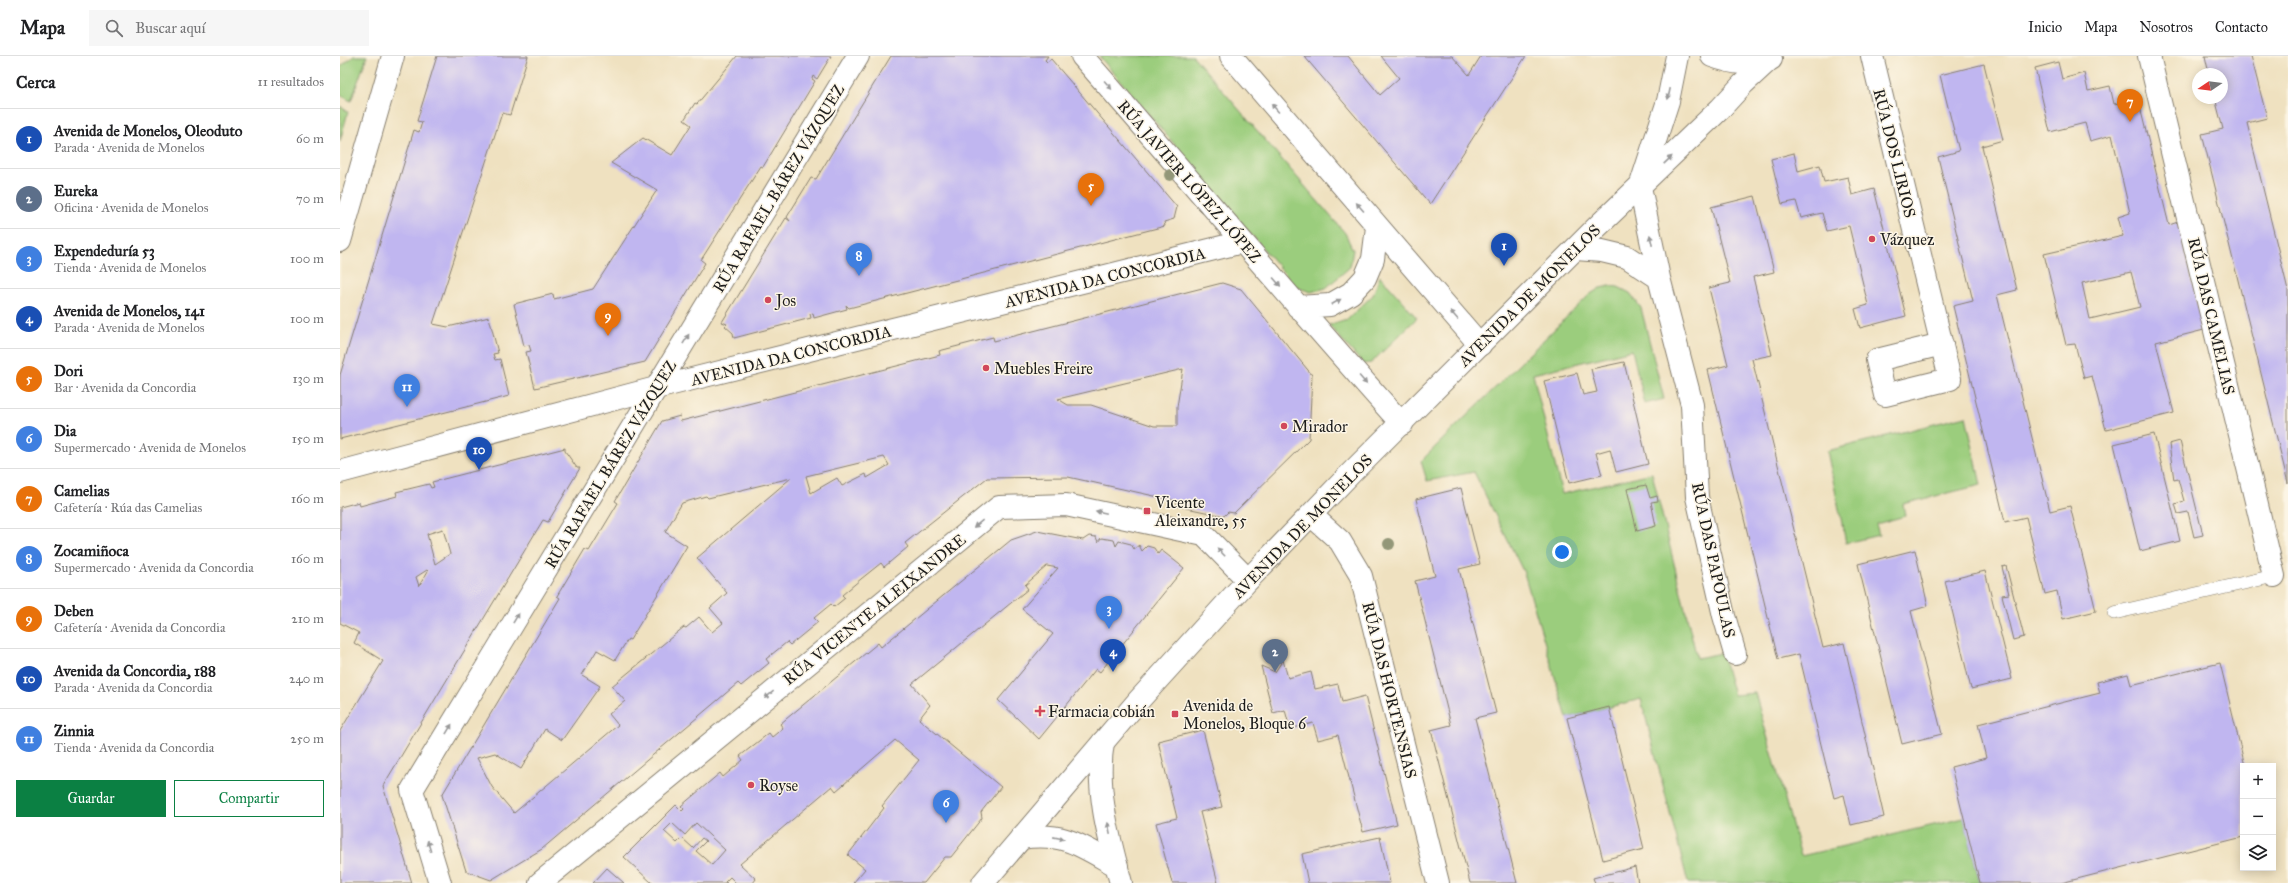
<!DOCTYPE html>
<html lang="es">
<head>
<meta charset="utf-8">
<style>
  :root { --surface:#fff; --page:#f6f6f6; --text:#202124; --muted:#757577; --line:#e0e0e0; --accent:#0b8043 }
  body { margin:0; font-family:"IM FELL Great Primer",serif; background:var(--page); color:var(--text) }
  .controls { position:absolute; right:12px; bottom:12px; display:grid; overflow:hidden; border-radius:0px; box-shadow:0 2px 10px #0003 }
  .controls button { width:36px; height:36px; display:grid; place-items:center; padding:0; border:0; border-bottom:1px solid var(--line); background:var(--surface); color:var(--text); font:20px sans-serif }
  .compass { position:absolute; left:1852px; top:12px; width:36px; height:36px; border-radius:50%; background:var(--surface); box-shadow:0 2px 10px #0003; rotate:257deg }
  .you { position:absolute; left:1222px; top:496px; width:14px; height:14px; margin:-10px; border:3px solid #fff; border-radius:50%; background:#1a73e8; box-shadow:0 0 0 6px #1a73e833 }
  .badge { display:grid; place-items:center; width:26px; height:26px; border-radius:50%; background:var(--accent); color:#fff; font-size:13px; font-weight:700 }
  .pin { position:absolute; translate:-50% -33px; filter:drop-shadow(0 1px 2px #0008) }
  .pin::after { content:''; position:absolute; top:21px; width:14px; height:12px; background:inherit; clip-path:polygon(0 0,100% 0,50% 100%) }
  .list { margin:0; padding:0; list-style:none }
  h2 { display:flex; justify-content:space-between; align-items:center; height:52px; margin:0; padding:0 16px; font-size:17px }
  h2 small { font-size:13px; font-weight:400; color:var(--muted) }
  .list li { display:grid; grid-template-columns:26px 1fr auto; gap:12px; align-items:center; box-sizing:border-box; height:60px; padding:0 16px; border-top:1px solid var(--line) }
  .list b { display:block; font-size:15px; white-space:nowrap }
  .list p { margin:0; font-size:13px; white-space:nowrap; color:var(--muted) }
  .list em { font-size:13px; font-style:normal; color:var(--muted) }
  .actions { display:flex; gap:8px; padding:12px 16px }
  .actions a { flex:1; padding:9px 0; border:1px solid var(--accent); border-radius:0px; text-align:center; font-size:14px; color:var(--accent) }
  .actions .main { background:var(--accent); color:#fff }
  .icon { flex:none; width:22px; height:22px; fill:none; stroke:currentColor; stroke-width:2; stroke-linecap:round; stroke-linejoin:round }
  .map { position:relative; flex:none; width:1948px; height:827px; overflow:hidden }
  header { display:flex; align-items:center; gap:24px; box-sizing:border-box; height:56px; padding:0 20px; background:var(--surface); border-bottom:1px solid var(--line) }
  header strong { font-size:19px }
  nav { display:flex; gap:22px; margin-inline-start:auto; font-size:14px }
  .search { width:280px; height:36px; background:var(--page); display:flex; align-items:center; gap:10px; box-sizing:border-box; padding:0 14px; border-radius:0px; color:var(--muted); font-size:15px }
  main { display:flex }
  aside { flex:1; background:var(--surface) }
  .map>svg:first-child { display:block }
  .green { fill:#9bcd7d; stroke:#5c744c }
  .building { fill:#c0b6f0; fill-rule:evenodd }
  .lines { fill:none; stroke-linecap:round; stroke-linejoin:round }
  .lane-casing { stroke:#867e6e; stroke-width:14 }
  .street-casing { stroke:#867e6e; stroke-width:24 }
  .secondary-casing { stroke:#867e6e; stroke-width:24 }
  .lane { stroke:#fff; stroke-width:13 }
  .street { stroke:#fff; stroke-width:22 }
  .secondary { stroke:#fff; stroke-width:22 }
  .tree { fill:#939778 }
  .oneway { fill:#999 }
  .poi-dot { fill:#d1495b; stroke:#fcf5e5; stroke-width:1.5 }
  .labels { text-anchor:middle; stroke-width:3; stroke-linejoin:round; paint-order:stroke }
  .street-label { font-size:16px; fill:#1c1c1c; stroke:#fcf5e5 }
  .poi-label { font-size:16px; fill:#1c1c1c; stroke:#fcf5e5; text-anchor:start }
</style>
</head>
<body>
<header>
<strong>Mapa</strong>
<div class="search"><svg class="icon" aria-label="search" viewBox="0 0 24 24"><circle cx="10" cy="10" r="6"/><path d="M15 15l6 6"/></svg>Buscar aquí</div>
<nav><a>Inicio</a><a>Mapa</a><a>Nosotros</a><a>Contacto</a></nav>
</header>
<main>
<aside>
<h2>Cerca<small>11 resultados</small></h2>
<ul class="list">
<li><span class="badge" style="background:#1a4fb4">1</span><div><b>Avenida de Monelos, Oleoduto</b><p>Parada · Avenida de Monelos</p></div><em>60 m</em></li>
<li><span class="badge" style="background:#5c6f8a">2</span><div><b>Eureka</b><p>Oficina · Avenida de Monelos</p></div><em>70 m</em></li>
<li><span class="badge" style="background:#3f7fe0">3</span><div><b>Expendeduría 53</b><p>Tienda · Avenida de Monelos</p></div><em>100 m</em></li>
<li><span class="badge" style="background:#1a4fb4">4</span><div><b>Avenida de Monelos, 141</b><p>Parada · Avenida de Monelos</p></div><em>100 m</em></li>
<li><span class="badge" style="background:#e8710a">5</span><div><b>Dori</b><p>Bar · Avenida da Concordia</p></div><em>130 m</em></li>
<li><span class="badge" style="background:#3f7fe0">6</span><div><b>Dia</b><p>Supermercado · Avenida de Monelos</p></div><em>150 m</em></li>
<li><span class="badge" style="background:#e8710a">7</span><div><b>Camelias</b><p>Cafetería · Rúa das Camelias</p></div><em>160 m</em></li>
<li><span class="badge" style="background:#3f7fe0">8</span><div><b>Zocamiñoca</b><p>Supermercado · Avenida da Concordia</p></div><em>160 m</em></li>
<li><span class="badge" style="background:#e8710a">9</span><div><b>Deben</b><p>Cafetería · Avenida da Concordia</p></div><em>210 m</em></li>
<li><span class="badge" style="background:#1a4fb4">10</span><div><b>Avenida da Concordia, 188</b><p>Parada · Avenida da Concordia</p></div><em>240 m</em></li>
<li><span class="badge" style="background:#3f7fe0">11</span><div><b>Zinnia</b><p>Tienda · Avenida da Concordia</p></div><em>250 m</em></li>
</ul>
<div class="actions"><a class="main">Guardar</a><a>Compartir</a></div>
</aside>
<div class="map">
<svg width="1948" height="827" viewBox="0 0 1948 827">
  <rect width="100%" height="100%" fill="#fcf5e5"/>
  <filter id="ink" filterUnits="userSpaceOnUse"><feTurbulence type="fractalNoise" baseFrequency=".025" numOctaves="2"/><feDisplacementMap in="SourceGraphic" scale="8" xChannelSelector="R" yChannelSelector="G"/><feConvolveMatrix kernelMatrix="1 2 1 2 8 2 1 2 1" color-interpolation-filters="sRGB"/></filter>
  <filter id="wash" filterUnits="userSpaceOnUse"><feTurbulence type="fractalNoise" baseFrequency=".012" numOctaves="4" result="noise"/><feDisplacementMap in="SourceGraphic" scale="16" xChannelSelector="R" yChannelSelector="G"/><feGaussianBlur stdDeviation="0.9" result="paint"/><feColorMatrix in="noise" values="0 0 0 0 0 0 0 0 0 0 0 0 0 0 0 0 0 1.4 0 .05"/><feComposite in="paint" operator="in"/></filter>
  <g filter="url(#wash)">
    <rect width="100%" height="100%" fill="#efe1c0"/>
    <path class="green" d="M14,0H27L11,45L0,39V11Z
      M759,0H853L1005,177L1013,194L1010,211L986,232L971,236L956,231Z
      M0,50L8,56L0,85Z
      M1040,220L1077,262L1031,307L1023,308L989,269L1007,264L1033,239Z
      M1270,230L1278,231L1290,237L1301,252L1324,343L1305,348L1292,294L1193,318L1222,438L1312,417L1357,602L1382,597L1394,639L1415,637L1461,800L1624,762L1640,827H1348L1301,643L1227,662L1184,517L1134,416L1087,425L1081,405L1249,239L1260,232Z
      M1626,360L1641,429L1563,448L1565,460L1536,468L1539,479L1506,487L1487,395Z"/>
    <g id="blocks">
      <path class="building" d="M97,0H188L170,59L162,57L93,268L108,271L149,261L158,297L153,298L155,304L160,303L169,340L0,383V319L74,74L79,76L82,66L77,65Z
        M397,0H491L477,23L473,20L472,23L475,25L423,111L421,110L361,204L365,207L305,306L195,332L186,296L191,295L189,289L184,290L174,248L213,238L214,243L253,233L317,134L271,107L303,82L332,99L351,69L344,64L355,47L357,48Z
        M551,0H708L705,4L707,6L711,3L837,151L834,163L824,166L825,170L509,252L506,249L507,253L474,262L473,257L470,258L471,262L394,282L393,277L385,270L387,268L382,266L446,162L450,165L447,161L471,122L476,123Z
        M964,0H1008L1040,39L1059,22L1041,0H1112L1129,19L1141,0H1186L1090,148Z
        M1865,0H1911L1927,62L1907,67L1948,234V427L1862,78L1883,73L1875,42H1882V18H1869Z
        M1718,6L1722,23L1744,17L1748,35L1770,30L1774,48L1798,43L1829,169L1838,166L1864,274L1816,286L1834,357L1766,374L1752,320L1744,322L1735,288L1726,289L1704,198L1783,180L1778,161L1790,157L1772,79L1750,85L1745,67L1710,76L1695,12ZM1791,216L1800,251L1750,263L1742,227Z
        M1644,8L1663,84L1642,90L1677,234L1657,239L1710,455L1730,450L1756,555L1723,563L1717,535L1705,538L1686,461L1665,466L1613,250L1633,245L1598,101L1619,95L1600,19Z
        M1454,97L1458,115L1480,109L1484,126L1508,121L1512,139L1534,133L1566,260L1520,272L1515,253L1528,249L1509,170L1487,175L1482,157L1461,162L1456,145L1442,148L1431,103Z
        M1415,140L1434,216L1413,221L1432,299L1412,303L1483,592L1504,587L1544,761L1511,769L1504,739L1494,742L1459,598L1438,603L1368,314L1388,309L1369,232L1390,227L1371,151Z
        M882,227L901,233L972,319L969,383L894,457L888,456L884,460L837,450V445L728,421L647,422L565,487L568,491L544,511L541,507L521,523L502,539L505,542L494,551L491,548L474,562L478,566L450,589L447,586L426,603L429,607L401,630L398,627L202,793L151,824L126,815L102,739L220,542L217,540L245,493L249,495L278,447L275,445L322,365L340,360L341,365L600,299L599,295L653,281L654,285ZM843,313L837,351V370H814L751,349H728L718,343ZM544,401L549,409L527,422L526,418L502,430L497,422L471,437L466,420ZM451,422L357,502L387,537L370,552L383,567L372,576L359,561L346,572L344,571L272,630L285,645L269,658L278,669L174,757L152,731L137,702L155,697L181,713L205,673L222,684L260,630L242,619L257,594L275,604L288,583L290,584L347,490L325,476L342,447L366,440L368,442Z
        M1284,306L1308,408L1276,416L1270,393L1256,397L1262,419L1229,427L1204,325L1237,317L1243,339L1257,336L1251,313Z
        M1814,378L1840,485L1800,495L1774,388Z
        M1840,385L1863,479L1854,481L1848,456L1838,458L1835,448L1844,445L1838,423L1834,424L1829,388Z
        M225,392V395L237,412H240L208,466L203,464L43,730L72,827H0V675L43,605L14,587L19,577L0,567V451L19,446L20,450L57,440L56,436L89,428L91,432L94,431L92,426ZM103,473L110,498L95,508L87,478ZM87,514L88,515L79,530L76,521Z
        M1306,429L1310,442L1317,440L1318,445L1311,446L1316,470L1297,475L1287,433Z
        M1121,432L1140,508L1119,513L1156,657L1135,662L1177,827H1130L1091,674L1111,669L1075,525L1095,520L1076,443Z
        M697,475L743,484L749,480L756,481L758,486L761,482L774,484L776,490L779,485L791,488L794,493L799,489L802,495L807,490L814,492L818,498L821,494L844,512L760,616L756,613L699,683L658,644L713,578L682,553L718,512L707,510L685,529L688,533L572,628L590,649L579,663L661,731L641,756L642,762L611,801H605L584,827H513L525,813L508,799L544,752L542,750L579,704L555,684L496,735L492,730L400,808L416,823L413,827H396L390,821L385,826L387,827H312L284,801L336,749L342,755L344,753L341,750L380,717L383,721L403,704L400,700L429,677L432,681L443,672L440,668L538,587L541,591L671,484ZM332,767L345,779L356,767L385,794L372,809L356,795L366,785L362,782L353,792L342,782L337,787L324,775Z
        M1575,494L1588,550L1571,555L1602,678L1562,688L1518,508Z
        M1666,510L1684,581L1673,584L1662,539L1669,538L1662,511Z
        M1645,515L1672,623L1631,633L1605,525Z
        M943,604L948,622L971,616L975,633L998,628L1002,646L1025,640L1057,768L1023,776L998,679L978,684L973,667L950,673L945,654L933,657L921,610L935,616Z
        M1880,607L1905,710H1903V781L1721,827H1640L1611,711L1646,702L1638,668L1760,637L1757,626L1788,618L1791,629Z
        M1269,651L1304,793L1263,804L1227,662Z
        M863,674L882,751L860,756L878,827H832L816,767L837,762L818,685Z
        M1040,781L1050,827H968L962,798Z
        M1295,811L1298,827H1255L1253,822Z
        M267,812L284,827H253Z"/>
    </g>
  </g>
  <g filter="url(#ink)">
    <use href="#blocks" fill-opacity="0" stroke="#867e6e" stroke-width="1"/>
    <g class="lines">
      <defs>
        <path id="lane" d="M1774,557L1934,520"/>
        <path id="street" d="M742,0C849,122 953,247 1062,368
          M891,0L1140,289
          M1532,0L1610,323L1545,339L1537,304L1602,288
          M1809,0L1934,520
          M1300,131L1319,222L1352,349L1357,441L1384,560L1395,598
          M0,185L53,0
          M1236,193L1262,195L1287,201L1319,222
          M958,251L990,249L1011,237L1025,222L1033,203L1037,171
          M0,416L316,332L902,186
          M971,459L1000,485L1021,520L1098,827
          M763,686C755,733 769,782 781,827
          M681,782C725,776 740,789 777,810
          M100,827L72,734L518,0
          M200,827L659,451L726,449L864,479L908,524"/>
        <path id="secondary" d="M1372,0C1392,7 1411,11 1431,3
          M1301,128L1328,45L1337,0
          M643,827L799,644L908,524L1010,418L1257,171L1380,53L1403,28L1429,4"/>
      </defs>
      <use href="#lane" class="lane-casing"/>
      <use href="#street" class="street-casing"/>
      <use href="#secondary" class="secondary-casing"/>
      <use href="#lane" class="lane"/>
      <use href="#street" class="street"/>
      <use href="#secondary" class="secondary"/>
    </g>
    <g class="tree">
      <circle cx="830" cy="119" r="6"/>
      <circle cx="1049" cy="488" r="6"/>
    </g>
    <defs><path id="oneway-solid" d="M-6-.8H1V-3.2L6.5 0L1 3.2V.8H-6Z"/></defs>
    <g class="oneway">
      <use href="#oneway-solid" transform="translate(768 29) rotate(49)"/>
      <use href="#oneway-solid" transform="translate(1329 38) rotate(102)"/>
      <use href="#oneway-solid" transform="translate(935 52) rotate(-131)"/>
      <use href="#oneway-solid" transform="translate(1328 104) rotate(-44)"/>
      <use href="#oneway-solid" transform="translate(1020 151) rotate(-131)"/>
      <use href="#oneway-solid" transform="translate(1311 184) rotate(-102)"/>
      <use href="#oneway-solid" transform="translate(937 226) rotate(49)"/>
      <use href="#oneway-solid" transform="translate(996 246) rotate(-30)"/>
      <use href="#oneway-solid" transform="translate(1114 259) rotate(-131)"/>
      <use href="#oneway-solid" transform="translate(346 283) rotate(-59)"/>
      <use href="#oneway-solid" transform="translate(1023 324) rotate(49)"/>
      <use href="#oneway-solid" transform="translate(761 456) rotate(-168)"/>
      <use href="#oneway-solid" transform="translate(638 468) rotate(141)"/>
      <use href="#oneway-solid" transform="translate(881 496) rotate(-134)"/>
      <use href="#oneway-solid" transform="translate(176 562) rotate(-59)"/>
      <use href="#oneway-solid" transform="translate(429 639) rotate(141)"/>
      <use href="#oneway-solid" transform="translate(109 673) rotate(-59)"/>
      <use href="#oneway-solid" transform="translate(769 772) rotate(-102)"/>
      <use href="#oneway-solid" transform="translate(719 782) rotate(11)"/>
      <use href="#oneway-solid" transform="translate(89 790) rotate(-107)"/>
    </g>
  </g>
  <g class="poi-dot">
    <circle cx="1532" cy="183" r="4"/>
    <circle cx="428" cy="244" r="4"/>
    <circle cx="646" cy="312" r="4"/>
    <circle cx="944" cy="370" r="4"/>
    <rect x="803" y="451" width="8" height="8" rx="2"/>
    <path d="M698 649h4v4h4v4h-4v4h-4v-4h-4v-4h4z"/>
    <rect x="831" y="654" width="8" height="8" rx="2"/>
    <circle cx="411" cy="729" r="4"/>
  </g>
  <g class="labels">
    <g class="street-label">
      <text transform="translate(1555 97) rotate(76)" y="6">RÚA DOS LIRIOS</text>
      <text transform="translate(850 125) rotate(49)" y="6">RÚA JAVIER LÓPEZ LÓPEZ</text>
      <text transform="translate(438 132) rotate(-59)" y="6">RÚA RAFAEL BÁREZ VÁZQUEZ</text>
      <text transform="translate(765 221) rotate(-14)" y="6">AVENIDA DA CONCORDIA</text>
      <text transform="translate(1189 239) rotate(-45)" y="6">AVENIDA DE MONELOS</text>
      <text transform="translate(1872 260) rotate(77)" y="6">RÚA DAS CAMELIAS</text>
      <text transform="translate(451 299) rotate(-14)" y="6">AVENIDA DA CONCORDIA</text>
      <text transform="translate(270 408) rotate(-59)" y="6">RÚA RAFAEL BÁREZ VÁZQUEZ</text>
      <text transform="translate(962 470) rotate(-46)" y="6">AVENIDA DE MONELOS</text>
      <text transform="translate(1374 504) rotate(78)" y="6">RÚA DAS PAPOULAS</text>
      <text transform="translate(534 553) rotate(-39)" y="6">RÚA VICENTE ALEIXANDRE</text>
      <text transform="translate(1050 634) rotate(76)" y="6">RÚA DAS HORTENSIAS</text>
    </g>
    <g class="poi-label">
      <text x="1540" y="189">Vázquez</text>
      <text x="436" y="250">Jos</text>
      <text x="654" y="318">Muebles Freire</text>
      <text x="952" y="376">Mirador</text>
      <text x="815" y="452">Vicente<tspan x="815" dy="18">Aleixandre, 55</tspan></text>
      <text x="843" y="655">Avenida de<tspan x="843" dy="18">Monelos, Bloque 6</tspan></text>
      <text x="708" y="661">Farmacia cobián</text>
      <text x="419" y="735">Royse</text>
    </g>
  </g>
</svg>
<div class="controls">
<button>+</button>
<button>−</button>
<button><svg class="icon" aria-label="layers" viewBox="0 0 24 24"><path d="M12 4l9 5-9 5-9-5zM3 14l9 5 9-5"/></svg></button>
</div>
<svg class="compass" viewBox="-18 -18 36 36"><path d="M0-13l5 13h-10z" fill="#e53935"/><path d="M0 13l5-13h-10z" fill="#757577"/></svg>
<div class="you"></div>
<div class="pin badge" style="left:1164px;top:210px;background:#1a4fb4">1</div>
<div class="pin badge" style="left:935px;top:616px;background:#5c6f8a">2</div>
<div class="pin badge" style="left:769px;top:573px;background:#3f7fe0">3</div>
<div class="pin badge" style="left:773px;top:616px;background:#1a4fb4">4</div>
<div class="pin badge" style="left:751px;top:150px;background:#e8710a">5</div>
<div class="pin badge" style="left:606px;top:767px;background:#3f7fe0">6</div>
<div class="pin badge" style="left:1790px;top:66px;background:#e8710a">7</div>
<div class="pin badge" style="left:519px;top:220px;background:#3f7fe0">8</div>
<div class="pin badge" style="left:268px;top:280px;background:#e8710a">9</div>
<div class="pin badge" style="left:139px;top:414px;background:#1a4fb4">10</div>
<div class="pin badge" style="left:67px;top:351px;background:#3f7fe0">11</div>
</div>
</main>
</body>
</html>
